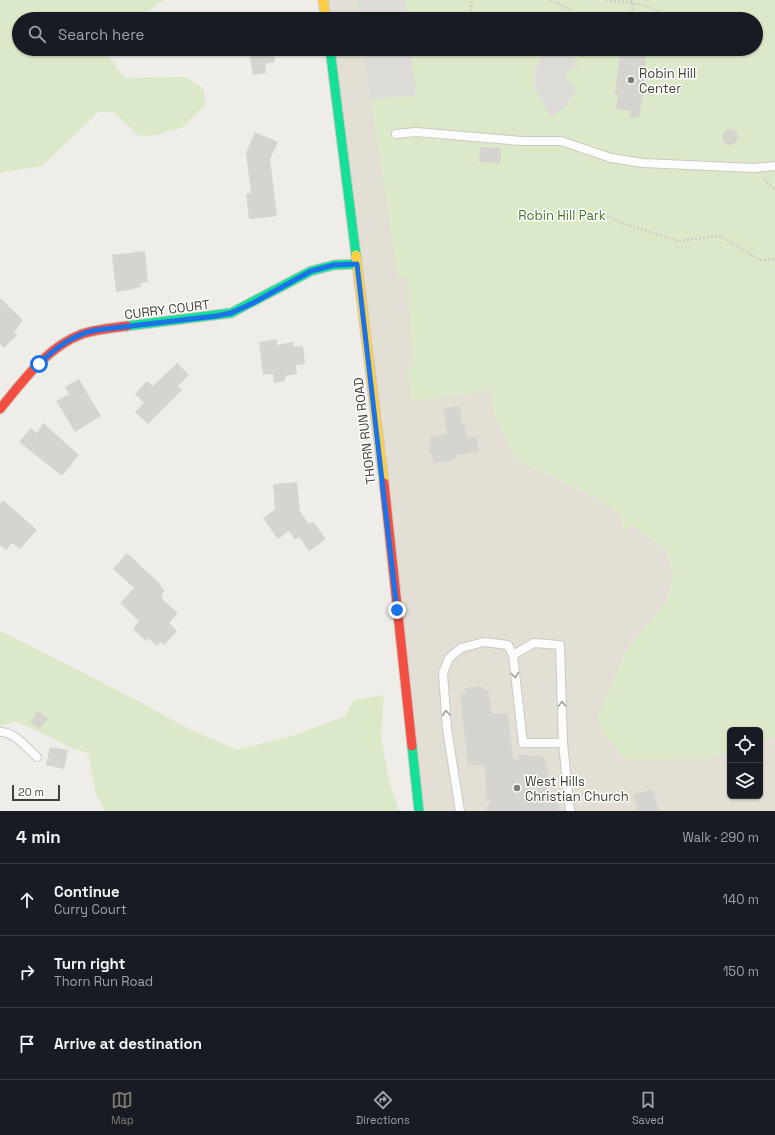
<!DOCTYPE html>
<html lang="en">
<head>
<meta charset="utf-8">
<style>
  :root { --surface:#171b24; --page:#20242c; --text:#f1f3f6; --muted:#9ea1a6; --line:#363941; --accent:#807b73 }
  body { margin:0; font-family:"Space Grotesk",sans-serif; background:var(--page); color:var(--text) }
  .controls { position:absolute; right:12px; bottom:12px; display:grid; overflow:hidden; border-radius:6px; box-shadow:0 1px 3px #0004 }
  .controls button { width:36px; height:36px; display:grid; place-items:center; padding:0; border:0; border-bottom:1px solid var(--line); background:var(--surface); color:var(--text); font:20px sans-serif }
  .scale { position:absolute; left:12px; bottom:10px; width:48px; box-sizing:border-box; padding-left:4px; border:2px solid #443e34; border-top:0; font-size:11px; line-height:14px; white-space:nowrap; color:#443e34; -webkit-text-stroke:3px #fff; paint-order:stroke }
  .stop { position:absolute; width:12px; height:12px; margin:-9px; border:3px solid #1a73e8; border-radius:50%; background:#fff }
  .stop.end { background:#1a73e8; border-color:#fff; box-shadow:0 1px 4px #0008 }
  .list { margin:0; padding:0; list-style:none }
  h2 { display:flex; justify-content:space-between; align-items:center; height:52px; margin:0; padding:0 16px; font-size:17px }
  h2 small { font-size:13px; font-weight:400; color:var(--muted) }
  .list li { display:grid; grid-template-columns:26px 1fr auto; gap:12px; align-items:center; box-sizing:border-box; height:72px; padding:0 16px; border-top:1px solid var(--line) }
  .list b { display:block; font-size:15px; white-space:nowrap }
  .list p { margin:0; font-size:13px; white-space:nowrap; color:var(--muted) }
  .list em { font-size:13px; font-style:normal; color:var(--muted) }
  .icon { flex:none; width:22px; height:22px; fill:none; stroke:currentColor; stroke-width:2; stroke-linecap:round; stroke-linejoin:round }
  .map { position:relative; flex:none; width:775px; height:811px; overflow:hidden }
  .search { position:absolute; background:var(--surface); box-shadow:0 1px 3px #0004; left:12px; right:12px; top:12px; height:44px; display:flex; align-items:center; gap:10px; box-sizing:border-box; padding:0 14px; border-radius:22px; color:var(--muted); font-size:15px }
  .sheet { height:268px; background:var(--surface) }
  nav { display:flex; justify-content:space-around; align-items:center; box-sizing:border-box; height:56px; border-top:1px solid var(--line); background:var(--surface); font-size:11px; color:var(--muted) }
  nav a { display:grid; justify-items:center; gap:2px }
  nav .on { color:var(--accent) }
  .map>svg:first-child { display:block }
  .residential { fill:#e3dfd5 }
  .green { fill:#dce9c8 }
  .parking { fill:#dedcd8 }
  .building { fill:#d6d4cf }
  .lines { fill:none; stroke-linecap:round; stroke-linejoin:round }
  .lane-casing { stroke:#cbc9c4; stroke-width:10 }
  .fast-casing { stroke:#cecabf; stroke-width:11 }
  .slow-casing { stroke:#cecabf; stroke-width:11 }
  .jam-casing { stroke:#cecabf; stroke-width:11 }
  .path { stroke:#d0cdc9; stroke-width:2.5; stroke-dasharray:2 2; stroke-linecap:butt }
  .lane { stroke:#fcfcfc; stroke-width:8 }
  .fast { stroke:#16e098; stroke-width:9 }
  .slow { stroke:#ffcf43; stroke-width:9 }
  .jam { stroke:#f24e42; stroke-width:9 }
  .oneway { stroke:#a09d98 }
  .route { stroke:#1a73e8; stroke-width:5 }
  .poi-dot { fill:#807b73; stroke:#fff; stroke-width:1.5 }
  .labels { text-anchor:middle; stroke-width:3; stroke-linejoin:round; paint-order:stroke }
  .poi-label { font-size:13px; fill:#443e34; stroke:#fff; text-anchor:start }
  .park-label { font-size:13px; fill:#467528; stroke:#fff }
  .street-label { font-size:13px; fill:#443e34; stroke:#fff }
</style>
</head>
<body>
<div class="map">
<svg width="775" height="811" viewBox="0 0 775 811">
  <rect width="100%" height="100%" fill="#eeede8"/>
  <path class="residential" d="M323,0H752L775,47L517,460L597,498L666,550L673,575L667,601L625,652L703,760L730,751V796H760V741L775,736V811H419L330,49H756V19H326Z"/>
  <path class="green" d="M0,0H164L147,12L111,15L107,19H19V49H105L107,54L125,78L186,77L204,89L205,105L183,127L156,135L139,136L114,112H98L42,166L0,173Z
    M355,0H775V736L760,741V730H730V751L703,760L624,759L600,729L598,716L625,652L667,601L673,575L666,550L633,525L623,533L620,515L597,498L517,460L493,412L491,391L411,401L407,367L413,365L407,277L398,278L363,49H756V19H358Z
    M0,631L129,696L187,728L237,750L295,735L345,716L354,700L384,695L381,734L388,778L399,811H104L103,806L96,795L88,753L74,749L16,721L0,726Z"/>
  <path class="parking" d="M358,0H405L407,19H360Z
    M364,49H411L416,96L370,99Z
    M546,49H571L578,66L572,68L566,76L568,83L576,88L565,108L551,117L535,87V71Z"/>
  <path class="building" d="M249,49H273L275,62L265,64L266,73L253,75Z
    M448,49H495L494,56L448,51Z
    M638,49H647L645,66L647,67L639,118L630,117L631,111L616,109L618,95L615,94L620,51L638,53Z
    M722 137a8 8 0 1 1 16 0a8 8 0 1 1-16 0Z
    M255,132L278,142L270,159L277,216L249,219L246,194L251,193L246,153Z
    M480,147L501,148L500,163L479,162Z
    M145,251L148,282L140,283L141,287L135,288V289L116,292L112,255Z
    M0,298L23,320L14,333L17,335L4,348L0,344Z
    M277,339V345L293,342L294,347L303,346L305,364L296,365L297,374L285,376V381L274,383L273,374L263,375L259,342Z
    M177,363L189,375L178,386L182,390L148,424L135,412L144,403L135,394L147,381L153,386Z
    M79,379L101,416L75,432L56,401L69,394L65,387Z
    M460,406L462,425H465L466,437H477L479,452L455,455V460L433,463L432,453H430L429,446H432L430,436L447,434L443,408Z
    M43,423L79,455L62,476L19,442L31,428L37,433Z
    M297,482L300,512L309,524L313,521L326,539L309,551L299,537L295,540L289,531L278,539L263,518L275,509L273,484Z
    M3,500L37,530L20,549L12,543L6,550L0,545V504Z
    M127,553L161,585L160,586L165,591L162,594V599L178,613L169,623L177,631L164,645L161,642L157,646L148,638L146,641L133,629L139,621L120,603L134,588L113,569Z
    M481,686L483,690H488L492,714L508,713L513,759H518V754L544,757L550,782H546L548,795L556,793L559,811H488L485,809L491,801L487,799L485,765L468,766L460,694H466L465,688Z
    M38,711L48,718L40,729L30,723Z
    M50,747L68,750L64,769L46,765Z
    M652,789L659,811H638L633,795Z"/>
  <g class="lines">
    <defs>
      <path id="lane" d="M396,134L416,132L521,141H561L611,158L643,163L754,168L775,166
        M0,732C14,731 27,748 37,757
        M563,743H523L513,655L534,643L560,645L563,743L570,811
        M460,811L447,729L443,673L449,658L461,648L484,642L508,645L513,655"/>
      <path id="fast" d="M330,49L356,255
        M127,326L231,313L311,271L334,265L357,264
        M412,746L419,811"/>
      <path id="slow" d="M323,0L326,19
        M356,255L384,483"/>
      <path id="jam" d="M0,409C23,381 47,347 82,334C96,329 112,328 127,326
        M384,483L412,746"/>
    </defs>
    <use href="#lane" class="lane-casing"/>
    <use href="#fast" class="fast-casing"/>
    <use href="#slow" class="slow-casing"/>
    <use href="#jam" class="jam-casing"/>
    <path class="path" d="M550,0L569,9L574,19
      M606,0C627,3 651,2 666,19
      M631,0L633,4L632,19
      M470,19L472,0
      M582,57L585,49
      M764,179L775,190
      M604,214L622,223L678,241L720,236L760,260L775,259"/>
    <use href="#lane" class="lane"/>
    <use href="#fast" class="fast"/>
    <use href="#slow" class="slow"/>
    <use href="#jam" class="jam"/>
  </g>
  <defs><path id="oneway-chevron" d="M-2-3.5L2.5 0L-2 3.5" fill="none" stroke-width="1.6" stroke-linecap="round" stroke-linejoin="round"/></defs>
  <g class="oneway">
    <use href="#oneway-chevron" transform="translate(515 675) rotate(83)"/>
    <use href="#oneway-chevron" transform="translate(562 704) rotate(-92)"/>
    <use href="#oneway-chevron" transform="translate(446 713) rotate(-95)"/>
  </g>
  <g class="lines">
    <path class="route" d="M39,364C56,347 73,335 96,330L216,316L231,313L253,303L311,271L334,265L357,264L397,610"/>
  </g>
  <g class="poi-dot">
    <circle cx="631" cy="80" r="4"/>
    <circle cx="517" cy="788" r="4"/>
  </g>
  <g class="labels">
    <g class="poi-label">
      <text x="639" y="78">Robin Hill<tspan x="639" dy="15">Center</tspan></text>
      <text x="525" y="786">West Hills<tspan x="525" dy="15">Christian Church</tspan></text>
    </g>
    <g class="park-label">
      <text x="562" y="220">Robin Hill Park</text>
    </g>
    <g class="street-label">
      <text transform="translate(167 309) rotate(-7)" y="5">CURRY COURT</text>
      <text transform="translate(364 431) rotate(-97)" y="5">THORN RUN ROAD</text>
    </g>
  </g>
</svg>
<div class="controls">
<button><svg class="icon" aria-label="locate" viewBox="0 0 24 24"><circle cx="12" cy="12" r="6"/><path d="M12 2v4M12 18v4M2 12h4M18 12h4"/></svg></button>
<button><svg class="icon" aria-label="layers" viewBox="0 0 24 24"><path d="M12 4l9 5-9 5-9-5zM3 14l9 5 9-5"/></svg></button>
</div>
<div class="scale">20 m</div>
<div class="stop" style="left:39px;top:364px"></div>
<div class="stop end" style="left:397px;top:610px"></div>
<div class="search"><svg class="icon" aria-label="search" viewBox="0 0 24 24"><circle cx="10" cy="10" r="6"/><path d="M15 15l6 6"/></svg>Search here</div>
</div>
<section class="sheet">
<h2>4 min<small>Walk · 290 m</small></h2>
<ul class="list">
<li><svg class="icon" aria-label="ahead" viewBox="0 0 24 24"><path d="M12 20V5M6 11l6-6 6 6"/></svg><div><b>Continue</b><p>Curry Court</p></div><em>140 m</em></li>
<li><svg class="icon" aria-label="right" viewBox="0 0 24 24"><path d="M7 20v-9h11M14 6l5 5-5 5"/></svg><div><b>Turn right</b><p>Thorn Run Road</p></div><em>150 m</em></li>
<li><svg class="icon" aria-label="arrive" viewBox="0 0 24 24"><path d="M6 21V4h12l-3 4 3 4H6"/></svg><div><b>Arrive at destination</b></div></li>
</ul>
</section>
<nav>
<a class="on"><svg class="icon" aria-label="map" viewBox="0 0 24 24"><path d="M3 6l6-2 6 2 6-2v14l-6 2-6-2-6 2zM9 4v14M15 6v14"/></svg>Map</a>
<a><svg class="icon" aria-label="directions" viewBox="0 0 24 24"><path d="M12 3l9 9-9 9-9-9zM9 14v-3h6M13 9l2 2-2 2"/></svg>Directions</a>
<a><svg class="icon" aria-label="saved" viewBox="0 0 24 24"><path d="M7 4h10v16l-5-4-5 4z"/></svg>Saved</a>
</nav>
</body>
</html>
